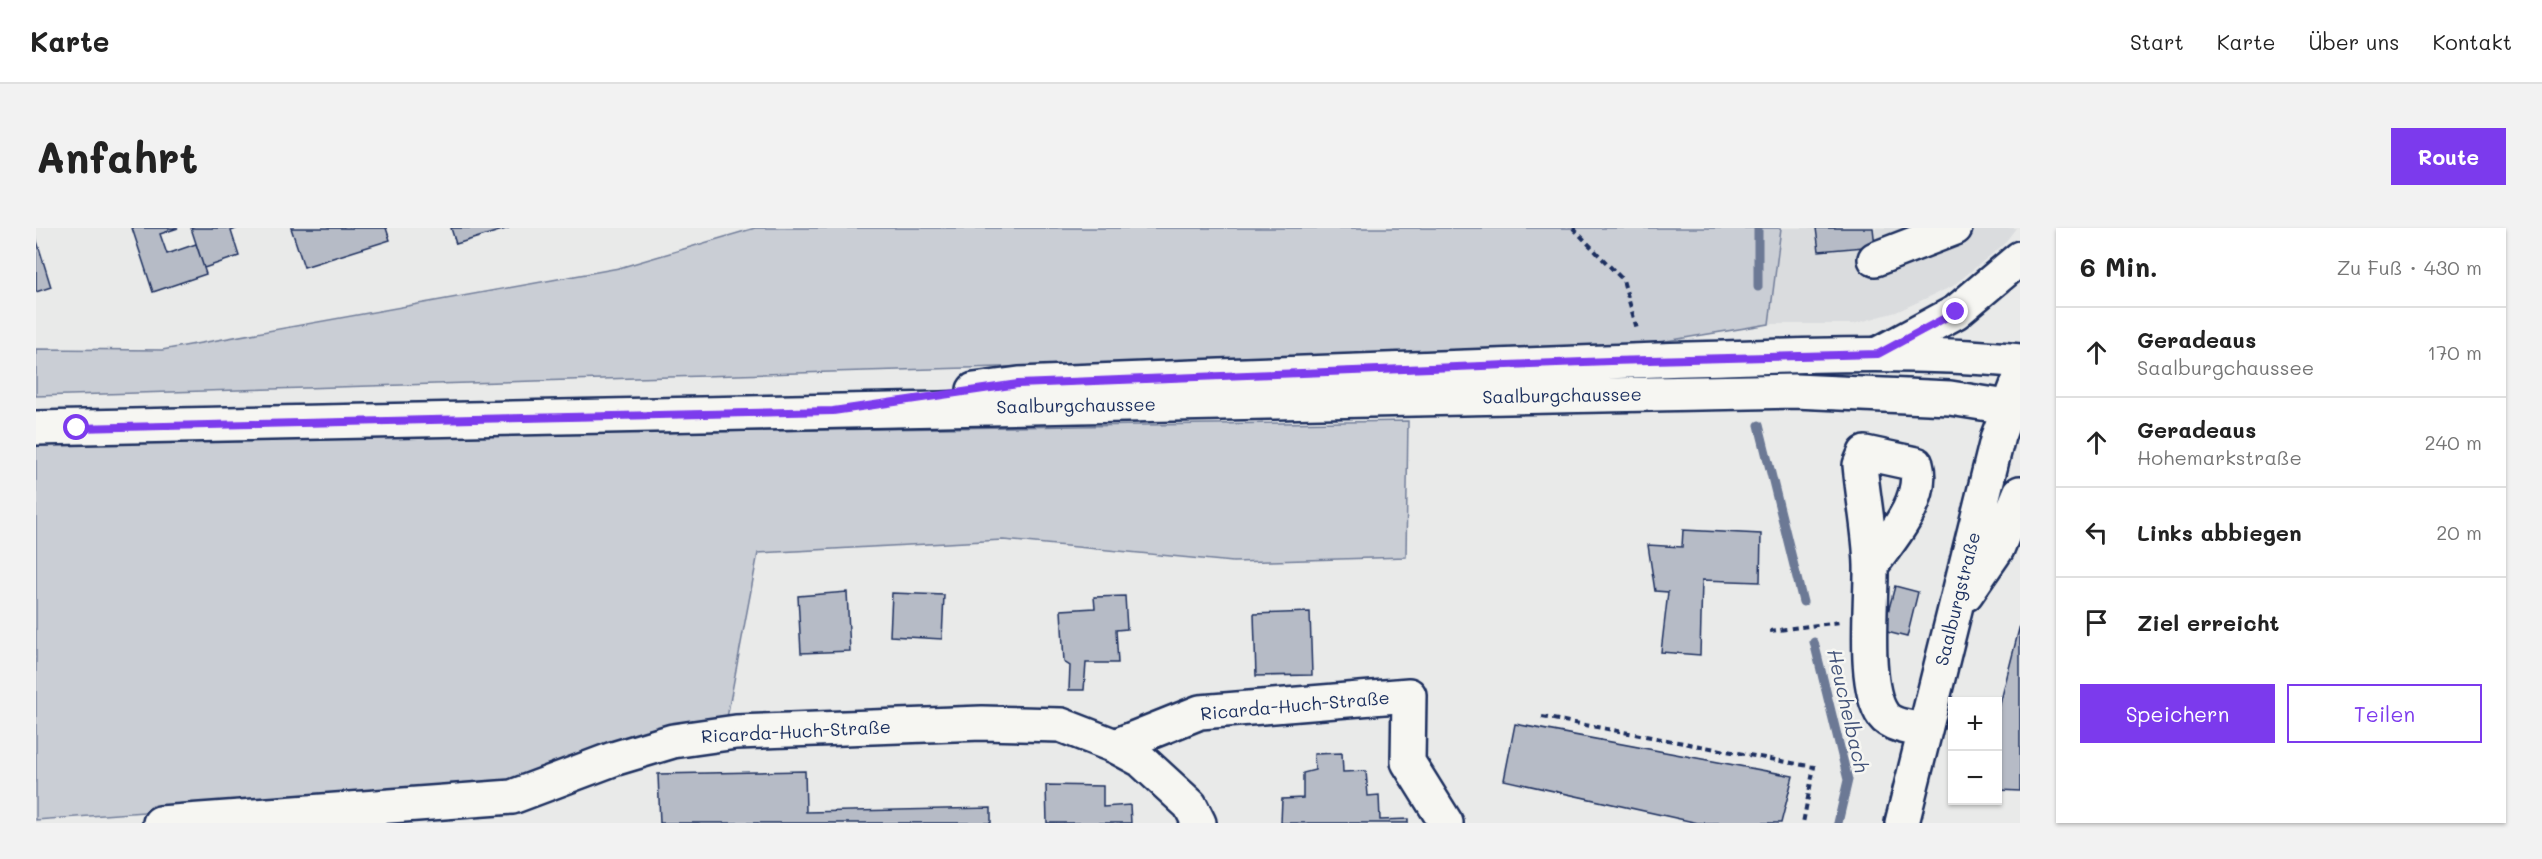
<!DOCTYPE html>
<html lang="de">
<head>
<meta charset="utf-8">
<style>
  :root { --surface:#fff; --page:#f2f2f2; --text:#222; --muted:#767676; --line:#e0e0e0; --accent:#7c3aed }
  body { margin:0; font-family:Mali,sans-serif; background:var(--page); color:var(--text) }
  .controls { position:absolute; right:18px; bottom:18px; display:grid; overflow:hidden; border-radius:0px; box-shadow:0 2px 4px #0004 }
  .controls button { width:54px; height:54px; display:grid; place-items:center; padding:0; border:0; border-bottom:2px solid var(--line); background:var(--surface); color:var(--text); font:30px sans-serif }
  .stop { position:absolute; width:18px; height:18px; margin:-14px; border:4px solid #7c3aed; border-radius:50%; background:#fff }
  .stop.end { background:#7c3aed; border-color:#fff; box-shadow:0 2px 6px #0008 }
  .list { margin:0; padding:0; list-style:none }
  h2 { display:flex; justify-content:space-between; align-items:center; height:78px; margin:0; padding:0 24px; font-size:26px }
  h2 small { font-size:20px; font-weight:400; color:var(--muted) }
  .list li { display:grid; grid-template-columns:39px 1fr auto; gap:18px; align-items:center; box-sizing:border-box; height:90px; padding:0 24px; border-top:2px solid var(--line) }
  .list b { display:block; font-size:22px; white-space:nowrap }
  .list p { margin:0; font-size:20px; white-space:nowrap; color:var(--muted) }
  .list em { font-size:20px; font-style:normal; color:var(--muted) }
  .actions { display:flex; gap:12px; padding:18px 24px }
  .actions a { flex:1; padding:14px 0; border:2px solid var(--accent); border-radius:0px; text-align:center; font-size:21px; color:var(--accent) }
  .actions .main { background:var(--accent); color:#fff }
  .icon { flex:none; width:33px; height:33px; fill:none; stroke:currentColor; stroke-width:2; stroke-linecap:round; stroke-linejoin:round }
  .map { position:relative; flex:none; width:1984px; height:595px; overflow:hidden; border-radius:0px }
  header { display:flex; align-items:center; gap:36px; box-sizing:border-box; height:84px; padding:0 30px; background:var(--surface); border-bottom:2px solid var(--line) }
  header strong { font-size:28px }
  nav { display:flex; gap:33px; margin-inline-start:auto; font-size:21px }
  .intro { display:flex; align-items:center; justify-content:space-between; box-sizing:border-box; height:144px; padding:0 36px }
  h1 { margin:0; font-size:42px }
  .button { padding:15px 27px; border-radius:0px; background:var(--accent); color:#fff; font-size:21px; font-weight:700 }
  main { display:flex; gap:36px; padding:0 36px }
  aside { flex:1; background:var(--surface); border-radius:0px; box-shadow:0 2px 4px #0004 }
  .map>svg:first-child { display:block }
  .built { fill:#dadcde }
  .green { fill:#caced5; stroke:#727e9a; stroke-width:1.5 }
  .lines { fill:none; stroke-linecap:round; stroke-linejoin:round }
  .stream { stroke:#6c7995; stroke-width:9 }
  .building { fill:#b6bbc6; stroke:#1b2f5e; stroke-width:1.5 }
  .minor-casing { stroke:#1b2f5e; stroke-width:38 }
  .major-casing { stroke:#1b2f5e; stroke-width:38 }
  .path { stroke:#1b2f5e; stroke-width:4; stroke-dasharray:6 4.5; stroke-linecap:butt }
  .minor { stroke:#f6f6f2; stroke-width:33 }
  .major { stroke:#f6f6f2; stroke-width:33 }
  .route { stroke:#7c3aed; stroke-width:8 }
  .labels { text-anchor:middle; stroke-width:5; stroke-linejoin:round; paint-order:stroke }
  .street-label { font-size:18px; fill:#1b2f5e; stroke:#f6f6f2 }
  .water-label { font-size:20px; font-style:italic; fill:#44547a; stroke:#f6f6f2 }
</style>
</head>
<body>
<header>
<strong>Karte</strong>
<nav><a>Start</a><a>Karte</a><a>Über uns</a><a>Kontakt</a></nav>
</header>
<div class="intro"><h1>Anfahrt</h1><a class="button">Route</a></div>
<main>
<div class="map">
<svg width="1984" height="595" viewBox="0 0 1984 595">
  <rect width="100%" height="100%" fill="#e9eae9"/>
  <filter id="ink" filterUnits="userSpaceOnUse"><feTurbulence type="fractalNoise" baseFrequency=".0167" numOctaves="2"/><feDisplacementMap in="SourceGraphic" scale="12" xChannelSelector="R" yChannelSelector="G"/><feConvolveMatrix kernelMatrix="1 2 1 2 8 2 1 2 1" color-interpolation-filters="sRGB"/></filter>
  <g filter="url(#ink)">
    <path class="built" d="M1745,0H1980L1967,17L1917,58L1860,84L1817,96H1733Z"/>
    <path class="green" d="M719,0H1745L1733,96L1618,115L1296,129L0,168V121L126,122L583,40Z
      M1372,193L1370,329L1197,334L967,312L722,325L690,495L473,557L0,592V214Z"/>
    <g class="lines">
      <path class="stream" d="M1722,0V59
        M1723,197L1767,374
        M1778,414L1812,552L1802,595"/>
    </g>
    <path class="building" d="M96,0H142L124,6L131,26L160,16L170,46L117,64Z
      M155,0H202L195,3L203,28L168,40Z
      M255,0H350L354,12L268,39Z
      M415,0H473L420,16Z
      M1780,0H1837L1839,18L1783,23Z
      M0,10L15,59L0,64Z
      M1647,302L1725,306L1724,354L1666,352L1664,427L1625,424L1632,364L1619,363L1612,317L1646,319Z
      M1859,358L1882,364L1871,409L1847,403Z
      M811,364L814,423L765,425L762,368Z
      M856,365L908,367L906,411L854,408Z
      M1089,368L1091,401L1080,402L1082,435H1050L1048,462H1033L1034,438L1028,434L1025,382L1059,380L1058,369Z
      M1274,384L1276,447L1220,448L1218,386Z
      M1984,397V563L1962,562V484Z
      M1479,496L1757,548L1745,595H1662L1468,552Z
      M1306,525L1307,544L1330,543L1332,568L1343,567L1344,592L1372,591V595H1245L1246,571L1267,570V545L1279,542L1278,526Z
      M769,543L770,584L955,580V595H624L622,546Z
      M1010,557L1067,558V579L1094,577L1095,595H1011Z"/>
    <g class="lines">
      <defs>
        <path id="minor" d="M1839,31L1919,0
          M1842,126L1920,84L1984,30
          M1835,338C1855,310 1890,272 1880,236L1829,225L1824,237C1827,270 1834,304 1835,337C1836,374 1826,457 1847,487C1855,498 1876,500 1889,502
          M1930,366L1961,321L1984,265
          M1079,518L1164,484L1373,467L1372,534L1410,595
          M124,595L476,569L577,531L637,513L700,504L946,495L1025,497L1079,518L1105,532L1154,577L1163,595
          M1866,595L1962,208L1984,150"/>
        <path id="major" d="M938,162L983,156C1196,148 1409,138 1622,132C1743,129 1864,121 1984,133
          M0,200L1759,163L1914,170L1984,181"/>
      </defs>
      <use href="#minor" class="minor-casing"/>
      <use href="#major" class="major-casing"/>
      <path class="path" d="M1537,0L1587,52L1601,101
        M1734,403L1804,394
        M1506,489L1778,539L1767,595"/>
      <use href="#minor" class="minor"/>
      <use href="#major" class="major"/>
    </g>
  </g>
  <g class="lines" filter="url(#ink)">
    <path class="route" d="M41,200L797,183L982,156L1574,133L1842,126L1920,84"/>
  </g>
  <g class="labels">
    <g class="street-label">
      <text transform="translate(1526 168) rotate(-1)" y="6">Saalburgchaussee</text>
      <text transform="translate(1040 178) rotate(-1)" y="6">Saalburgchaussee</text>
      <text transform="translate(1922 371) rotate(-76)" y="6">Saalburgstraße</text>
      <text transform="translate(1259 478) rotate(-5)" y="6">Ricarda-Huch-Straße</text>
      <text transform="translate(760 504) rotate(-3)" y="6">Ricarda-Huch-Straße</text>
    </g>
    <g class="water-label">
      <text transform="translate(1812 483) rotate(77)" y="7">Heuchelbach</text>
    </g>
  </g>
</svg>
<div class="controls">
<button>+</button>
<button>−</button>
</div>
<div class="stop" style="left:41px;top:200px"></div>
<div class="stop end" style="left:1920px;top:84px"></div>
</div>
<aside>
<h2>6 Min.<small>Zu Fuß · 430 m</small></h2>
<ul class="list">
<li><svg class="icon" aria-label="ahead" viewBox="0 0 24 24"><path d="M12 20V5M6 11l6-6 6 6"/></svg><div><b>Geradeaus</b><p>Saalburgchaussee</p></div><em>170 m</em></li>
<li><svg class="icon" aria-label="ahead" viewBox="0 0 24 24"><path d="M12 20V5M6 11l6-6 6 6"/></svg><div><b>Geradeaus</b><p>Hohemarkstraße</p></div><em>240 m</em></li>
<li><svg class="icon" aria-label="left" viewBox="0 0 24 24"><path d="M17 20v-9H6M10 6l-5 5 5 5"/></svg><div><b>Links abbiegen</b></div><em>20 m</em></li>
<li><svg class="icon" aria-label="arrive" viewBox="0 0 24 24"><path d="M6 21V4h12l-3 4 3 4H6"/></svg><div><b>Ziel erreicht</b></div></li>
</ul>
<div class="actions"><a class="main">Speichern</a><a>Teilen</a></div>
</aside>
</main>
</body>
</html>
